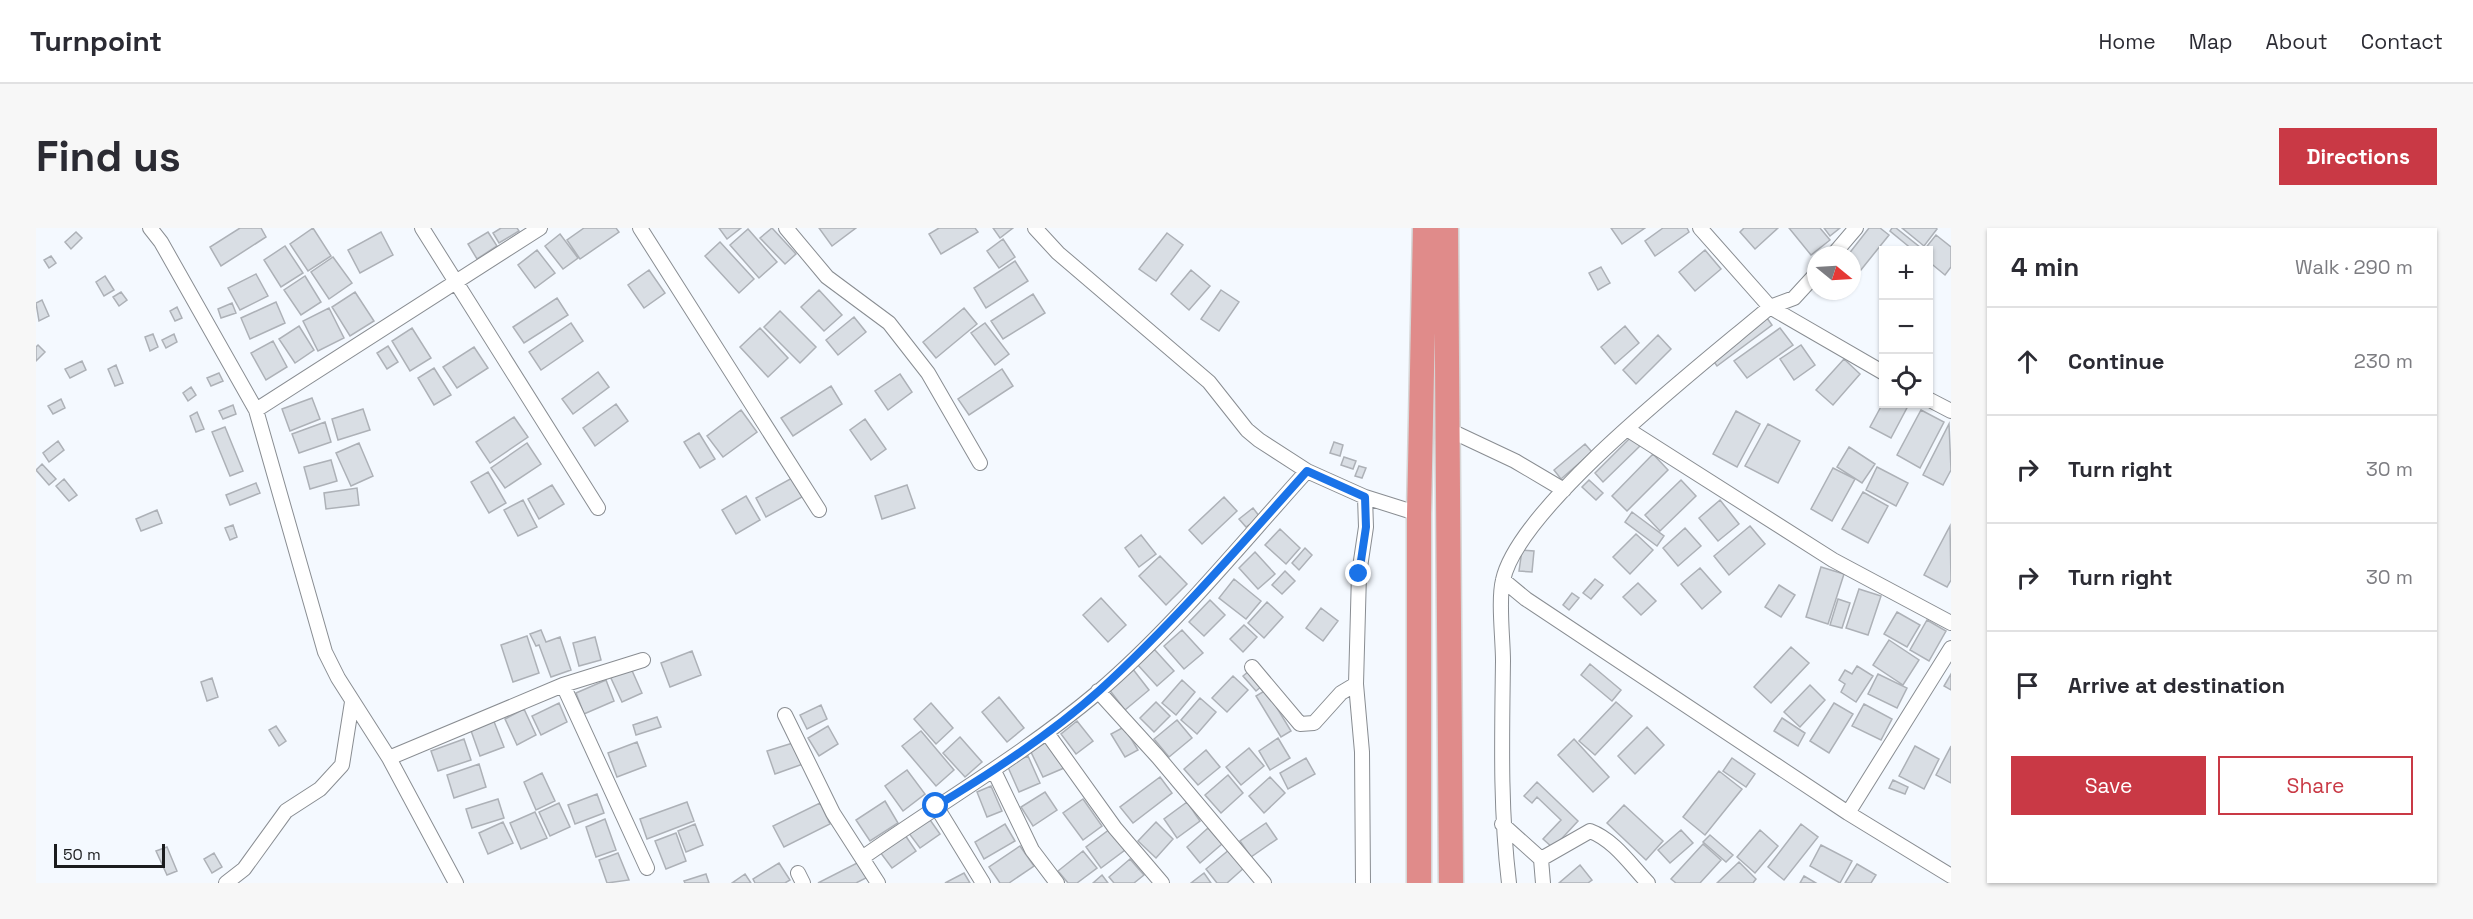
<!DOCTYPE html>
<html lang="en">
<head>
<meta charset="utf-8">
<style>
  :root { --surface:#fff; --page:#f7f7f7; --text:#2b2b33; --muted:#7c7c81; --line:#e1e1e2; --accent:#c93945 }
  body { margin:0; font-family:"Space Grotesk",sans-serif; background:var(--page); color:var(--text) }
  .controls { position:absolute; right:18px; top:18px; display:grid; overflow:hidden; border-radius:0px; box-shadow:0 2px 4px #0004 }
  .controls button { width:54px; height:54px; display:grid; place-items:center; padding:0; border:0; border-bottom:2px solid var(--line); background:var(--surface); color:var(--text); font:30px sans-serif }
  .compass { position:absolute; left:1771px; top:18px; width:54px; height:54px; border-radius:50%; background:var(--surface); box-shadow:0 2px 4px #0004; rotate:108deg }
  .scale { position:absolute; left:18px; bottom:15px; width:111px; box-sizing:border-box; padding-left:6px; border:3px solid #1b1c1e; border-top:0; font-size:16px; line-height:21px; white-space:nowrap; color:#1b1c1e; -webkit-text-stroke:4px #f4f9ff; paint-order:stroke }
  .stop { position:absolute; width:18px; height:18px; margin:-14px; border:4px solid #1a73e8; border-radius:50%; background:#fff }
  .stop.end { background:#1a73e8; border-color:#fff; box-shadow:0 2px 6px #0008 }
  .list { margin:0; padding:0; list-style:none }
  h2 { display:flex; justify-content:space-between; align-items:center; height:78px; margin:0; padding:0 24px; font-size:26px }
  h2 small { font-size:20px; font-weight:400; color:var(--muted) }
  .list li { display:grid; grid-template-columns:39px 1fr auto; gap:18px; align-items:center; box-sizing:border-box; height:108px; padding:0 24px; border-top:2px solid var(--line) }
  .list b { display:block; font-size:22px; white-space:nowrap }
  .list em { font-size:20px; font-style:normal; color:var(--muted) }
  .actions { display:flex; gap:12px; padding:18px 24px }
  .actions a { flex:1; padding:14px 0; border:2px solid var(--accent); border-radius:0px; text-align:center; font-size:21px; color:var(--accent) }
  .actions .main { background:var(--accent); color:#fff }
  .icon { flex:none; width:33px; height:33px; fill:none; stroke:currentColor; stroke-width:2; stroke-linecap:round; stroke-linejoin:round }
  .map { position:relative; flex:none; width:1915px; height:655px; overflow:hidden; border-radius:0px }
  header { display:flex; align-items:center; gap:36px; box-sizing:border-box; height:84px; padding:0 30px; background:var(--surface); border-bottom:2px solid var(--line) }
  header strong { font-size:28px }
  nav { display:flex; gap:33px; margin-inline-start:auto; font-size:21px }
  .intro { display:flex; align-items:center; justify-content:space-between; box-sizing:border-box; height:144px; padding:0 36px }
  h1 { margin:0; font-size:42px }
  .button { padding:15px 27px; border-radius:0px; background:var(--accent); color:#fff; font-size:21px; font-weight:700 }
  main { display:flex; gap:36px; padding:0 36px }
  aside { flex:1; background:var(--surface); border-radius:0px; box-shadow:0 2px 4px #0004 }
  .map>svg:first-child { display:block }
  .building { fill:#d9dee4; stroke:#adb1b7; stroke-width:1.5 }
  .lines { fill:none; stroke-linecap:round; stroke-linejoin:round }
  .minor-casing { stroke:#898d92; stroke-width:16 }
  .motorway-casing { stroke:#d6d6d6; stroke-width:27 }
  .minor { stroke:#fff; stroke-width:14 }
  .motorway { stroke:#e08b8a; stroke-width:24 }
  .route { stroke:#1a73e8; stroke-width:8 }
</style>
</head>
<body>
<header>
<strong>Turnpoint</strong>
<nav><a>Home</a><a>Map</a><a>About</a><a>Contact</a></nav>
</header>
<div class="intro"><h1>Find us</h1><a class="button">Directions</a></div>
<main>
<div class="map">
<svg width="1915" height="655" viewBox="0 0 1915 655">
  <rect width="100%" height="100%" fill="#f4f9ff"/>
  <path class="building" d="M204,0H225L230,9L185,38L174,19Z
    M277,0L295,28L272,43L254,16Z
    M465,0H481L483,3L463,15L457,5Z
    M548,0H580L583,4L544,31L531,12Z
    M683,0H705L691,11Z
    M736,0L760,26L749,36L724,10Z
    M783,0H820L796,18Z
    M903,0H939L942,4L905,26L893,6Z
    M957,0H977L964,10Z
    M1575,0H1609L1586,16Z
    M1627,0H1651L1653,4L1619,28L1609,13Z
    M1708,0H1742L1719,21L1704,4Z
    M1753,0H1784L1794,12L1775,27Z
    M1788,0H1804L1794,8Z
    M1833,0H1844L1853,7L1816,53V27H1812Z
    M1856,0H1860L1885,20L1877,22L1854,3Z
    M1866,0H1900L1901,1L1888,18Z
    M712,1L741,34L723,50L694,17Z
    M40,4L46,10L35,21L29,14Z
    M345,4L357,27L324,45L312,22Z
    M452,4L461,18L441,31L432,16Z
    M1131,5L1147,17L1120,53L1103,41Z
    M524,6L542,30L527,41L509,18Z
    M1900,7L1915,19V39L1909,47L1892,33V22H1888Z
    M967,11L979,29L963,40L951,23Z
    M684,14L718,51L703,65L669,28Z
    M249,18L267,45L245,59L228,32Z
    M501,22L519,45L499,60L482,37Z
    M1669,22L1685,41L1659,63L1643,44Z
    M15,28L20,35L13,40L8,32Z
    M297,29L316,55L293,71L275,44Z
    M979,33L992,53L950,80L938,60Z
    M1565,39L1574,55L1562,62L1553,45Z
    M613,42L629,65L608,80L592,57Z
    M1155,42L1174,58L1153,82L1135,66Z
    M220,46L232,68L204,82L192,60Z
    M69,48L78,62L68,68L60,54Z
    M269,48L285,74L265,87L248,62Z
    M783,62L806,87L788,103L765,79Z
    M1185,62L1203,74L1183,103L1165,91Z
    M85,64L91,72L83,78L77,69Z
    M319,64L338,93L314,108L296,79Z
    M997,66L1009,85L967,111L955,93Z
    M521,70L532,87L488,115L477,99Z
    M6,72L13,88L3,93L0,75Z
    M240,74L249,95L214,111L205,90Z
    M196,75L200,85L185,90L182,81Z
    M141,79L146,90L139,93L134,83Z
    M293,80L308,110L282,123L267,93Z
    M928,80L941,96L900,130L887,114Z
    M744,83L780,119L764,135L728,99Z
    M818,89L830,104L802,127L790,112Z
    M1731,90L1736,97L1681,138L1676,131Z
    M535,95L547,113L505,142L493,124Z
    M949,95L973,126L959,137L935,105Z
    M263,98L278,122L259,135L243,111Z
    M1589,98L1603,115L1579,136L1565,119Z
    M376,100L395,130L374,143L356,113Z
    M724,100L752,130L732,149L704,119Z
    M1744,100L1757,117L1711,150L1698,133Z
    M117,106L122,119L114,123L109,109Z
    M138,106L141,114L130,120L126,112Z
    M1622,107L1635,121L1600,156L1587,142Z
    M237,113L251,139L230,152L215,125Z
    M2,117L9,124L0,133V119Z
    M1765,117L1779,137L1758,152L1744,131Z
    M352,118L362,134L351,141L341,125Z
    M438,119L452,140L421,160L407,139Z
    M1808,131L1824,146L1797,177L1780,162Z
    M46,133L50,142L34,150L29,141Z
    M80,137L87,155L79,158L72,141Z
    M398,140L415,167L398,177L382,150Z
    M966,141L977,158L933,187L922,171Z
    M562,144L573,159L537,186L526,171Z
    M183,145L187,153L175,158L171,150Z
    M864,146L876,164L852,182L839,163Z
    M795,158L806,176L757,208L745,190Z
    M155,159L160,167L152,173L147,165Z
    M276,170L284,191L254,203L246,181Z
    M25,171L29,180L17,186L12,178Z
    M1848,173V176H1873L1855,210L1834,199Z
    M580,176L592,193L559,218L547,200Z
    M197,177L200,186L187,191L183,183Z
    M327,181L334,202L302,212L296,191Z
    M705,182L721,204L687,229L671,208Z
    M1885,182L1908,194L1884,240L1861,227Z
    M1700,183L1724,196L1701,239L1677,226Z
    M161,184L168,201L160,204L154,188Z
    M478,189L492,209L454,235L440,214Z
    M829,191L850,221L835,232L814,202Z
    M289,194L295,214L263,225L256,206Z
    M1732,196L1764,213L1742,255L1709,238Z
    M1913,196L1915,242L1907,257L1887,247Z
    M189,199L207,243L194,248L176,204Z
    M663,205L679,231L664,240L648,214Z
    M1597,207L1606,216L1567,254L1559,245Z
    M22,213L28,222L13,234L7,225Z
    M1298,214L1307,217L1304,228L1294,225Z
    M323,215L337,248L315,258L300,225Z
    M491,215L505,236L469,260L455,240Z
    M1549,216L1556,224L1525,251L1518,242Z
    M1813,219L1839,236L1826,255L1801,239Z
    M1617,226L1632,242L1591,283L1576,268Z
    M1308,229L1320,233L1317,241L1305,237Z
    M295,232L301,253L274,261L268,239Z
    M6,236L20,251L13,257L0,242Z
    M1323,238L1330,240L1326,250L1319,248Z
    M1841,239L1872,255L1860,278L1830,262Z
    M1797,240L1819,251L1796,293L1775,281Z
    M452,244L470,275L453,285L435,254Z
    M756,250L766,269L730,289L720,270Z
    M28,251L41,267L33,273L20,258Z
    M1553,252L1567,265L1560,272L1546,259Z
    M1645,252L1660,268L1624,303L1609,287Z
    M220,255L224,265L194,277L190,267Z
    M516,257L528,276L503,291L492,271Z
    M871,257L879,280L846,291L839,268Z
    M321,260L323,277L290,281L288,265Z
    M1827,264L1852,278L1832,315L1806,301Z
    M710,268L724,292L700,306L686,282Z
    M1188,269L1201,283L1166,316L1153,302Z
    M487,272L501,299L482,308L468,282Z
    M1684,272L1703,296L1682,313L1663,290Z
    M1217,280L1224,289L1210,299L1203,291Z
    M121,282L126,295L105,303L100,291Z
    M1596,284L1628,308L1621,318L1589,294Z
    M197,297L201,309L194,312L189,300Z
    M1714,298L1729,316L1693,347L1678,328Z
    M1914,298L1915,352L1911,359L1888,347Z
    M1649,300L1665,318L1642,338L1627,320Z
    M1244,301L1264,320L1250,336L1229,317Z
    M1600,306L1617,322L1594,346L1577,329Z
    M1105,307L1120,326L1103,339L1089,320Z
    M1269,320L1276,327L1263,342L1256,335Z
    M1486,322L1498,323L1496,344L1483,343Z
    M1219,324L1239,346L1222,361L1203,340Z
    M1124,328L1151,356L1130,377L1103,348Z
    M1785,339L1808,346L1792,396L1770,389Z
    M1664,340L1685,364L1666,381L1645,356Z
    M1249,343L1259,353L1246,366L1236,357Z
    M1198,351L1225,373L1210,391L1183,370Z
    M1559,351L1567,357L1555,371L1547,365Z
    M1602,355L1620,373L1605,387L1587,369Z
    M1743,357L1759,367L1745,389L1729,379Z
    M1823,361L1845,368L1832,407L1810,400Z
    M1536,365L1543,370L1533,382L1527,377Z
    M1065,370L1090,397L1072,414L1047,387Z
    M1802,371L1814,375L1806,400L1794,397Z
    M1174,372L1189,387L1168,408L1153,394Z
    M1231,374L1247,389L1228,410L1212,395Z
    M1285,380L1302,393L1287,413L1270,400Z
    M1861,384L1884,397L1871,419L1848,406Z
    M1891,392L1910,403L1893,433L1874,422Z
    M1208,397L1221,409L1207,424L1194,411Z
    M505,402L510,414L524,409L535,442L515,449L503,417L500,418L494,406Z
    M1146,402L1167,425L1148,441L1128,418Z
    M491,408L503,445L477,454L465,417Z
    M559,409L565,432L543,438L537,415Z
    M1853,412L1883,432L1867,457L1837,437Z
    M1755,419L1773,435L1735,475L1718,459Z
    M1118,421L1138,443L1121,458L1101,436Z
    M656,423L665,447L634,459L625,435Z
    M1554,436L1585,462L1576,473L1545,447Z
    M594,438L606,465L586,474L574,448Z
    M1821,438L1837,448L1820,474L1805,464L1809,456L1803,452L1809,442L1816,446Z
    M1096,440L1113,462L1089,482L1072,460Z
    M1213,443L1226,458L1220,463L1207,448Z
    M1842,446L1871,460L1861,480L1832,466Z
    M1915,446V462L1908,458Z
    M1197,448L1212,462L1191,484L1176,470Z
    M176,450L182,469L171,473L165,454Z
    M570,452L578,473L548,486L540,465Z
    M1146,452L1159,464L1140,487L1126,475Z
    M1774,457L1789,472L1764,499L1748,484Z
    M1230,462L1255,503L1245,509L1220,468Z
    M963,469L988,500L971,514L946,484Z
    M1164,470L1180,484L1161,506L1145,492Z
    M1120,474L1134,488L1118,504L1104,490Z
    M1580,474L1596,488L1559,527L1543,513Z
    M523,475L531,494L505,507L496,488Z
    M895,475L917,500L900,516L878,491Z
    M1798,475L1817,486L1793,525L1774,513Z
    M1828,476L1856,491L1845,512L1816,498Z
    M785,477L791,491L771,501L764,487Z
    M488,481L500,507L481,517L469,491Z
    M621,489L625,499L600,507L597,497Z
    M1746,490L1769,505L1762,518L1738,503Z
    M457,491L468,519L444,528L434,500Z
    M1141,492L1156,510L1133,529L1118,511Z
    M1041,493L1057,513L1040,526L1025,506Z
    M240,498L250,513L243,518L233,502Z
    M792,498L802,516L783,528L772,510Z
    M1088,499L1102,522L1089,529L1075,506Z
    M1611,499L1628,517L1599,546L1582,528Z
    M885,503L918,542L900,558L866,518Z
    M924,509L946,534L929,549L907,525Z
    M1242,510L1254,530L1234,542L1223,523Z
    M428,511L435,532L402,543L395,523Z
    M1538,511L1573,549L1557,564L1522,527Z
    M1015,512L1028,540L1007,549L994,522Z
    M601,514L610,538L581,549L572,525Z
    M760,514L767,536L739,546L731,523Z
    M1879,518L1903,531L1888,561L1863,548Z
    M1915,518V555L1900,547Z
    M1213,520L1228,538L1205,557L1190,539Z
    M1170,522L1184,539L1162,557L1148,541Z
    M992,528L1004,555L983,564L971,537Z
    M1270,530L1279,546L1252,561L1244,545Z
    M1696,530L1719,546L1710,559L1687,543Z
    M443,536L450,559L418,570L411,547Z
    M871,542L889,566L867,583L849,558Z
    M1683,543L1706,561L1669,607L1647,589Z
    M506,545L519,573L500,582L488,554Z
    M1192,547L1207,565L1185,585L1169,567Z
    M1124,549L1136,565L1097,595L1084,579Z
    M1234,549L1249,565L1228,585L1213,568Z
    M1857,552L1872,559L1869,566L1853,560Z
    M1501,554L1542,593L1517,620L1507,611L1525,592L1501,569L1496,575L1488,568Z
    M955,558L966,583L951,589L941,564Z
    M1009,564L1021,582L997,598L985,579Z
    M561,566L568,585L539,596L532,577Z
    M462,571L468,590L436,600L430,581Z
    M1047,571L1066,598L1047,612L1027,585Z
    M849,573L862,595L834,613L820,592Z
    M651,574L658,593L611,611L604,591Z
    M1151,574L1164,593L1141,610L1128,591Z
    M523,575L534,599L514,608L503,584Z
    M784,575L794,596L748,619L737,598Z
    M1588,577L1627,613L1610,632L1571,595Z
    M499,584L511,610L485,621L474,595Z
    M892,589L904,606L884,620L872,604Z
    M569,591L580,622L560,629L550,599Z
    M467,594L477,615L452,626L443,605Z
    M1120,594L1137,611L1120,630L1102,613Z
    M1230,595L1241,611L1215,629L1204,613Z
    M659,596L667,617L650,624L642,603Z
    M969,596L979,613L948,631L939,614Z
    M1765,596L1782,609L1748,652L1732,639Z
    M1172,600L1186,616L1164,635L1151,619Z
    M1074,601L1089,622L1065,640L1050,619Z
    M1645,602L1657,615L1634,635L1622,622Z
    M1724,602L1742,618L1719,645L1701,629Z
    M640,605L650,633L630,641L619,613Z
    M869,607L880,623L856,640L844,624Z
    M1674,607L1697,627L1690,634L1667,614Z
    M1667,616L1685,632L1664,655H1640L1635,651Z
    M1785,617L1816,633L1804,655L1774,638Z
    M984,618L998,638L973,655H964L953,639Z
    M131,619L141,643L131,647L120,623Z
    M1194,621L1209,639L1191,655H1181L1170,641Z
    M1047,623L1061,640L1041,655H1032L1022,643Z
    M178,625L186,639L176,645L168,631Z
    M582,625L593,652L571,655L563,632Z
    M1094,631L1108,647L1098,655H1078L1073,649Z
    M825,633L832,649L820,655H782Z
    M1703,634L1720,651L1717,655H1681Z
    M743,635L754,652L749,655H719L717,651Z
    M1821,636L1840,647L1835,655H1809Z
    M1544,637L1556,652L1552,655H1523Z
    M928,645L934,655H909Z
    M1168,645L1175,655H1155Z
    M670,646L673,655H649L648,653Z
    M709,646L715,655H696Z
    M1066,647L1072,655H1057Z
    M1768,648L1780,655H1764Z"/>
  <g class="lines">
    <defs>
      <path id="minor" d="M114,0L125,14L220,182L289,424L302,450L353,530L420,655
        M386,0L562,280
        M604,0L783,282
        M750,0L791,49L853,95L892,145L944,235
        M999,0L1022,25L1173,154L1211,202L1223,212L1271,243L1329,269L1383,286
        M1664,0L1734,79L1848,145
        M1797,27L1820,0
        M1892,171L1915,183
        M220,182L504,0
        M1411,201L1479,233L1528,262
        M1591,201L1797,332L1915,395
        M1467,352L1490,371L1812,585L1915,648
        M1216,439L1264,496L1278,495L1305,465L1320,456
        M527,457L611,640
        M1062,463L1122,529L1228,655
        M749,487L797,585L842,655
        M1011,505L1079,600L1126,655
        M353,530L527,457L607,432
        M958,543L996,622L1021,655
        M900,578L947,655
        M1812,585L1915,420
        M1466,596L1505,631L1507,655
        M826,630C904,575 987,527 1061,465C1138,399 1203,318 1271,243
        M1505,631L1554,603C1578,612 1594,636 1612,655
        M762,645L767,655
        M190,655L208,641L250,583L284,561L306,537L316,474
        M1327,655L1326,524L1320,456L1323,346L1330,299L1329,269
        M1473,655C1464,581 1466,508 1467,433C1467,411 1462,372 1467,352C1483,277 1672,132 1734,79L1758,70L1780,46"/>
      <path id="motorway" d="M1410,0L1415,655
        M1383,655V286L1389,0"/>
    </defs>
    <use href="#minor" class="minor-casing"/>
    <use href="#motorway" class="motorway-casing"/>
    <use href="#minor" class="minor"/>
    <use href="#motorway" class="motorway"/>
  </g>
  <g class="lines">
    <path class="route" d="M900,578C957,544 1014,507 1064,462C1138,394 1204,318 1271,243L1329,269L1330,299L1323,346"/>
  </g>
</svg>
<div class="controls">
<button>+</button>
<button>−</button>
<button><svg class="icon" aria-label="locate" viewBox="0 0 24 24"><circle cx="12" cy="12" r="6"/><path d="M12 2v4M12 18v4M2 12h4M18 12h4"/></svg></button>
</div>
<svg class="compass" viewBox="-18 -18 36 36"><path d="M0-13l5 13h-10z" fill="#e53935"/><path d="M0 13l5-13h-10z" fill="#7c7c81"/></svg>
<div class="scale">50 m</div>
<div class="stop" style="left:900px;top:578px"></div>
<div class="stop end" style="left:1323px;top:346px"></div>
</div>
<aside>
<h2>4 min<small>Walk · 290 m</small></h2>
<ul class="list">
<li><svg class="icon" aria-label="ahead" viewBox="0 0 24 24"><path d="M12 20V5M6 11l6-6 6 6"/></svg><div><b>Continue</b></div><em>230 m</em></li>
<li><svg class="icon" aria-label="right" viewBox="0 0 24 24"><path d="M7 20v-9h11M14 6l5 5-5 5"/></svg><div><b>Turn right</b></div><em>30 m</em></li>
<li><svg class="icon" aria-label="right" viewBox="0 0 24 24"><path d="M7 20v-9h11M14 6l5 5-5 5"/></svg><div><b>Turn right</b></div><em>30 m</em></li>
<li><svg class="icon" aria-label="arrive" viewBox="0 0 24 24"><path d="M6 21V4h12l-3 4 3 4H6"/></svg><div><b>Arrive at destination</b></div></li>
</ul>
<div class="actions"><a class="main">Save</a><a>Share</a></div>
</aside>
</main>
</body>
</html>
